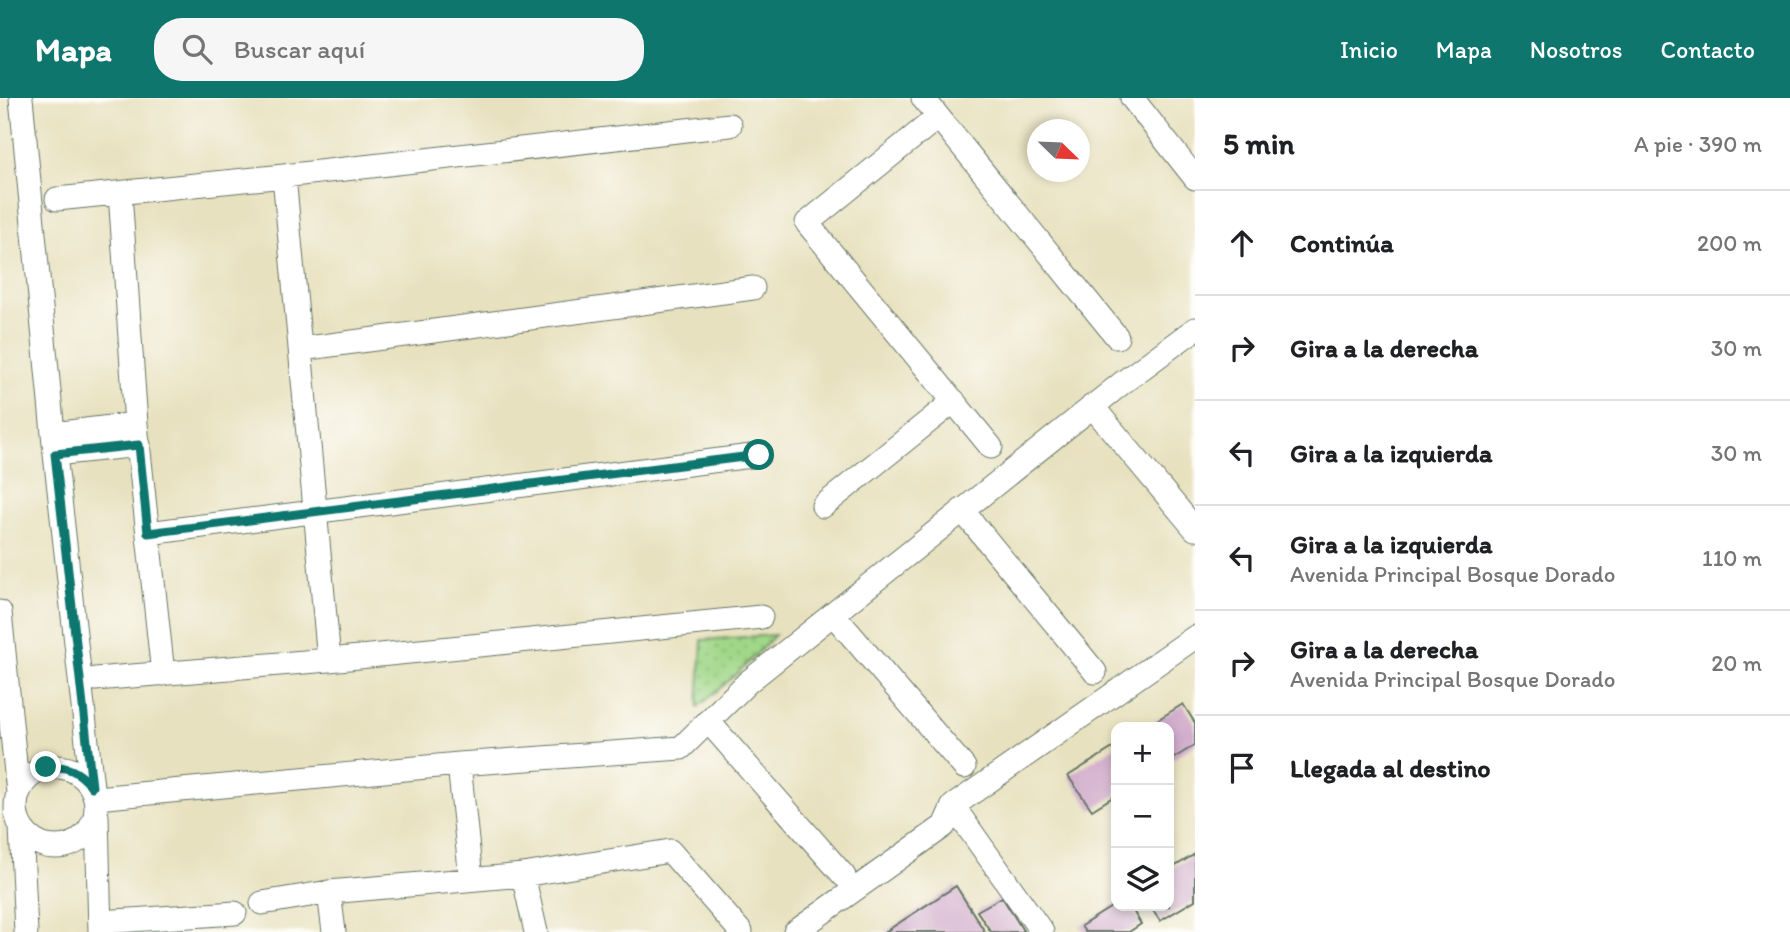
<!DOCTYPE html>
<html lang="es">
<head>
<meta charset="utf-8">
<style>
  :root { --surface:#fff; --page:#f6f6f6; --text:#202124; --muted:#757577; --line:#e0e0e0; --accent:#0f766e }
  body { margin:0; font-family:Itim,sans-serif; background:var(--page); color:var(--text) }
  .controls { position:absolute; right:21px; bottom:21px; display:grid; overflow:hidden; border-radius:14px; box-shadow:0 4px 10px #0003 }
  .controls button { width:63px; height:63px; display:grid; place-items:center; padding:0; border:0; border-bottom:2px solid var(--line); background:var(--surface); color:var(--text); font:35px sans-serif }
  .compass { position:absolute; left:1027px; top:21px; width:63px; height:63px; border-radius:50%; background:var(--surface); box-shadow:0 4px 10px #0003; rotate:113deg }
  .stop { position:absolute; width:21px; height:21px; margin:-16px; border:5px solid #0f766e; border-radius:50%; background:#fff }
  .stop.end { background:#0f766e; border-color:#fff; box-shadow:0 2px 7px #0008 }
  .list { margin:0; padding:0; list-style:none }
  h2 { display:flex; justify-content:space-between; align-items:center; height:91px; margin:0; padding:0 28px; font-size:30px }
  h2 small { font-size:23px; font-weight:400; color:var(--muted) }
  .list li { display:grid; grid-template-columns:46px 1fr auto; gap:21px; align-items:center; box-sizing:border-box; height:105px; padding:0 28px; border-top:2px solid var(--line) }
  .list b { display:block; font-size:26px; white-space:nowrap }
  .list p { margin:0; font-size:23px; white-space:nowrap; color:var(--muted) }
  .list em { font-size:23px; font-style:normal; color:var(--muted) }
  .icon { flex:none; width:38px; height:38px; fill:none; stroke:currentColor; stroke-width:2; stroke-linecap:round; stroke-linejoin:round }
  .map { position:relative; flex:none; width:1195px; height:834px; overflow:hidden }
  header { display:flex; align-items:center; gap:42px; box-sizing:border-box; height:98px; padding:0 35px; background:var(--accent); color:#fff }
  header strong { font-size:33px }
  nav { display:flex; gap:38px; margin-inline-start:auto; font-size:24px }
  .search { width:490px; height:63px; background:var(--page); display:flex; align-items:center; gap:18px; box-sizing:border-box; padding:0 24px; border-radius:28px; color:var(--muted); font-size:26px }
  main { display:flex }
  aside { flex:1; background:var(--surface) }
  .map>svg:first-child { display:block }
  .grass { fill:url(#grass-dots); stroke:#608a5e; stroke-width:2 }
  .building { fill:#cfa9ca }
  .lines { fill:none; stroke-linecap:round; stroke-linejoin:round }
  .minor-casing { stroke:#657665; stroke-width:25 }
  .minor { stroke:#fff; stroke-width:23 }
  .route { stroke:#0f766e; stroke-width:9 }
</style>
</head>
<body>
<header>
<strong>Mapa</strong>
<div class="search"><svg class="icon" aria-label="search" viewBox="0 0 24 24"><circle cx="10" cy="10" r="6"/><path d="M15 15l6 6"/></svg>Buscar aquí</div>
<nav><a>Inicio</a><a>Mapa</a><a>Nosotros</a><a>Contacto</a></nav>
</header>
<main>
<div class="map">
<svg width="1195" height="834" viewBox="0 0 1195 834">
  <defs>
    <pattern id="grass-dots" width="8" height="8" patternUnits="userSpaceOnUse" patternTransform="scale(1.75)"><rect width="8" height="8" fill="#a0d788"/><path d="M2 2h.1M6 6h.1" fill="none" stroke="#89b976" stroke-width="1.8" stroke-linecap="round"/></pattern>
  </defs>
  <rect width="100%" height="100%" fill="#fdfcf7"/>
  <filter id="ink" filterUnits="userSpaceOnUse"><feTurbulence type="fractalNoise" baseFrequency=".0143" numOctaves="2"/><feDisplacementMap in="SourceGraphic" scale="14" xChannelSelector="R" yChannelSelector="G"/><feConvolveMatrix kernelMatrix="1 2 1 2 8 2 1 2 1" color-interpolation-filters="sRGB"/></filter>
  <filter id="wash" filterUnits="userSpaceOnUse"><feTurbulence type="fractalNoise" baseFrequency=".00686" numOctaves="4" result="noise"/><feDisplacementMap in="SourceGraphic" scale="28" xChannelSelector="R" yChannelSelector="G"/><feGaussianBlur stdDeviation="1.57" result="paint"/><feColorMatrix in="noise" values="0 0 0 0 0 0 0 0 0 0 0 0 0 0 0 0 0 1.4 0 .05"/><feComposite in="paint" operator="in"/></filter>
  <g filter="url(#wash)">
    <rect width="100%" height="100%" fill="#e8e1bf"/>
    <path class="grass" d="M775,537L739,574L698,609L702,542Z"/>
    <g id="blocks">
      <path class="building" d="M1183,606L1195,625V647L1169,663V629H1146Z
        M1116,648V697L1092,712L1068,678Z
        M1195,756V802L1160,823L1150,808H1169V772Z
        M956,788L985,834H885Z
        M1002,799L1024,834H991L977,813Z
        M1116,806V808H1130L1141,826L1129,834H1085L1081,828Z"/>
    </g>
  </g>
  <g filter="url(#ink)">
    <use href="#blocks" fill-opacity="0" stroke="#657665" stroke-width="2"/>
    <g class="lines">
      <defs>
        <path id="minor" d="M21,0L55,356L92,689
          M923,0L1117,239
          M1132,0L1195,80
          M938,19L807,125L991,349
          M284,78L329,562
          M120,95L136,326L163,576
          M57,101L284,78L730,27
          M301,251L753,190
          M1092,308L1195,431
          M53,336L136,326
          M55,356L139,347
          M823,408L954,303
          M962,412L1095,574
          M148,435L759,357
          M0,514L18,695
          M833,516L964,669
          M95,581L329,562L761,519
          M708,623L844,778
          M459,666L471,781
          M16 709a40 40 0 1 1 80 0a40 40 0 1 1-80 0Z
          M96,700L459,666L681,650L748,584L1122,285L1195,231
          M953,708L1042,834
          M97,718L100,834
          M21,729L26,834
          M523,777L536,834
          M329,794L334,834
          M262,805L329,794L523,777L670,753L741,834
          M101,824L235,815
          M795,834L944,728L953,708L1195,539"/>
      </defs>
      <use href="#minor" class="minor-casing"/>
      <use href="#minor" class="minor"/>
    </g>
  </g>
  <g class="lines" filter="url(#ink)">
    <path class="route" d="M46,669C67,667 79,673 92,689L55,356L139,347L148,435L759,357"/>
  </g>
</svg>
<div class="controls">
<button>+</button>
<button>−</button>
<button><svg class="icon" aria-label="layers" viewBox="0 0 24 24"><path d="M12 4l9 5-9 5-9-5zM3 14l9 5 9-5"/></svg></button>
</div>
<svg class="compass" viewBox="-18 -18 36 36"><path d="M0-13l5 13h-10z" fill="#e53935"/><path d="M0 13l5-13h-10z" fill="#757577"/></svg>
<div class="stop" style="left:759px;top:357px"></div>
<div class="stop end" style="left:46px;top:669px"></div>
</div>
<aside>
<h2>5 min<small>A pie · 390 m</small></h2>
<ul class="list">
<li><svg class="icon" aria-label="ahead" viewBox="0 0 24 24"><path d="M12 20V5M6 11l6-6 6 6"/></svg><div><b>Continúa</b></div><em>200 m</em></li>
<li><svg class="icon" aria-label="right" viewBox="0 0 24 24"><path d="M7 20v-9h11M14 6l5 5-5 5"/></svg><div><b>Gira a la derecha</b></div><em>30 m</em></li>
<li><svg class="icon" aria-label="left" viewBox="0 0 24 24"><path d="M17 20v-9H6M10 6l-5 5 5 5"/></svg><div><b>Gira a la izquierda</b></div><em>30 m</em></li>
<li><svg class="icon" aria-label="left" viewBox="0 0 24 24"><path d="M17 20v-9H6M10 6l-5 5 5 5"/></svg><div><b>Gira a la izquierda</b><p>Avenida Principal Bosque Dorado</p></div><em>110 m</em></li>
<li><svg class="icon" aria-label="right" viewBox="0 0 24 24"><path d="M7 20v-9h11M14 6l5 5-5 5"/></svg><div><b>Gira a la derecha</b><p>Avenida Principal Bosque Dorado</p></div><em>20 m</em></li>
<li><svg class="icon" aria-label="arrive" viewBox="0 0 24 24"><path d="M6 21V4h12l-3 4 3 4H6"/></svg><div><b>Llegada al destino</b></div></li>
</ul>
</aside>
</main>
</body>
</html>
